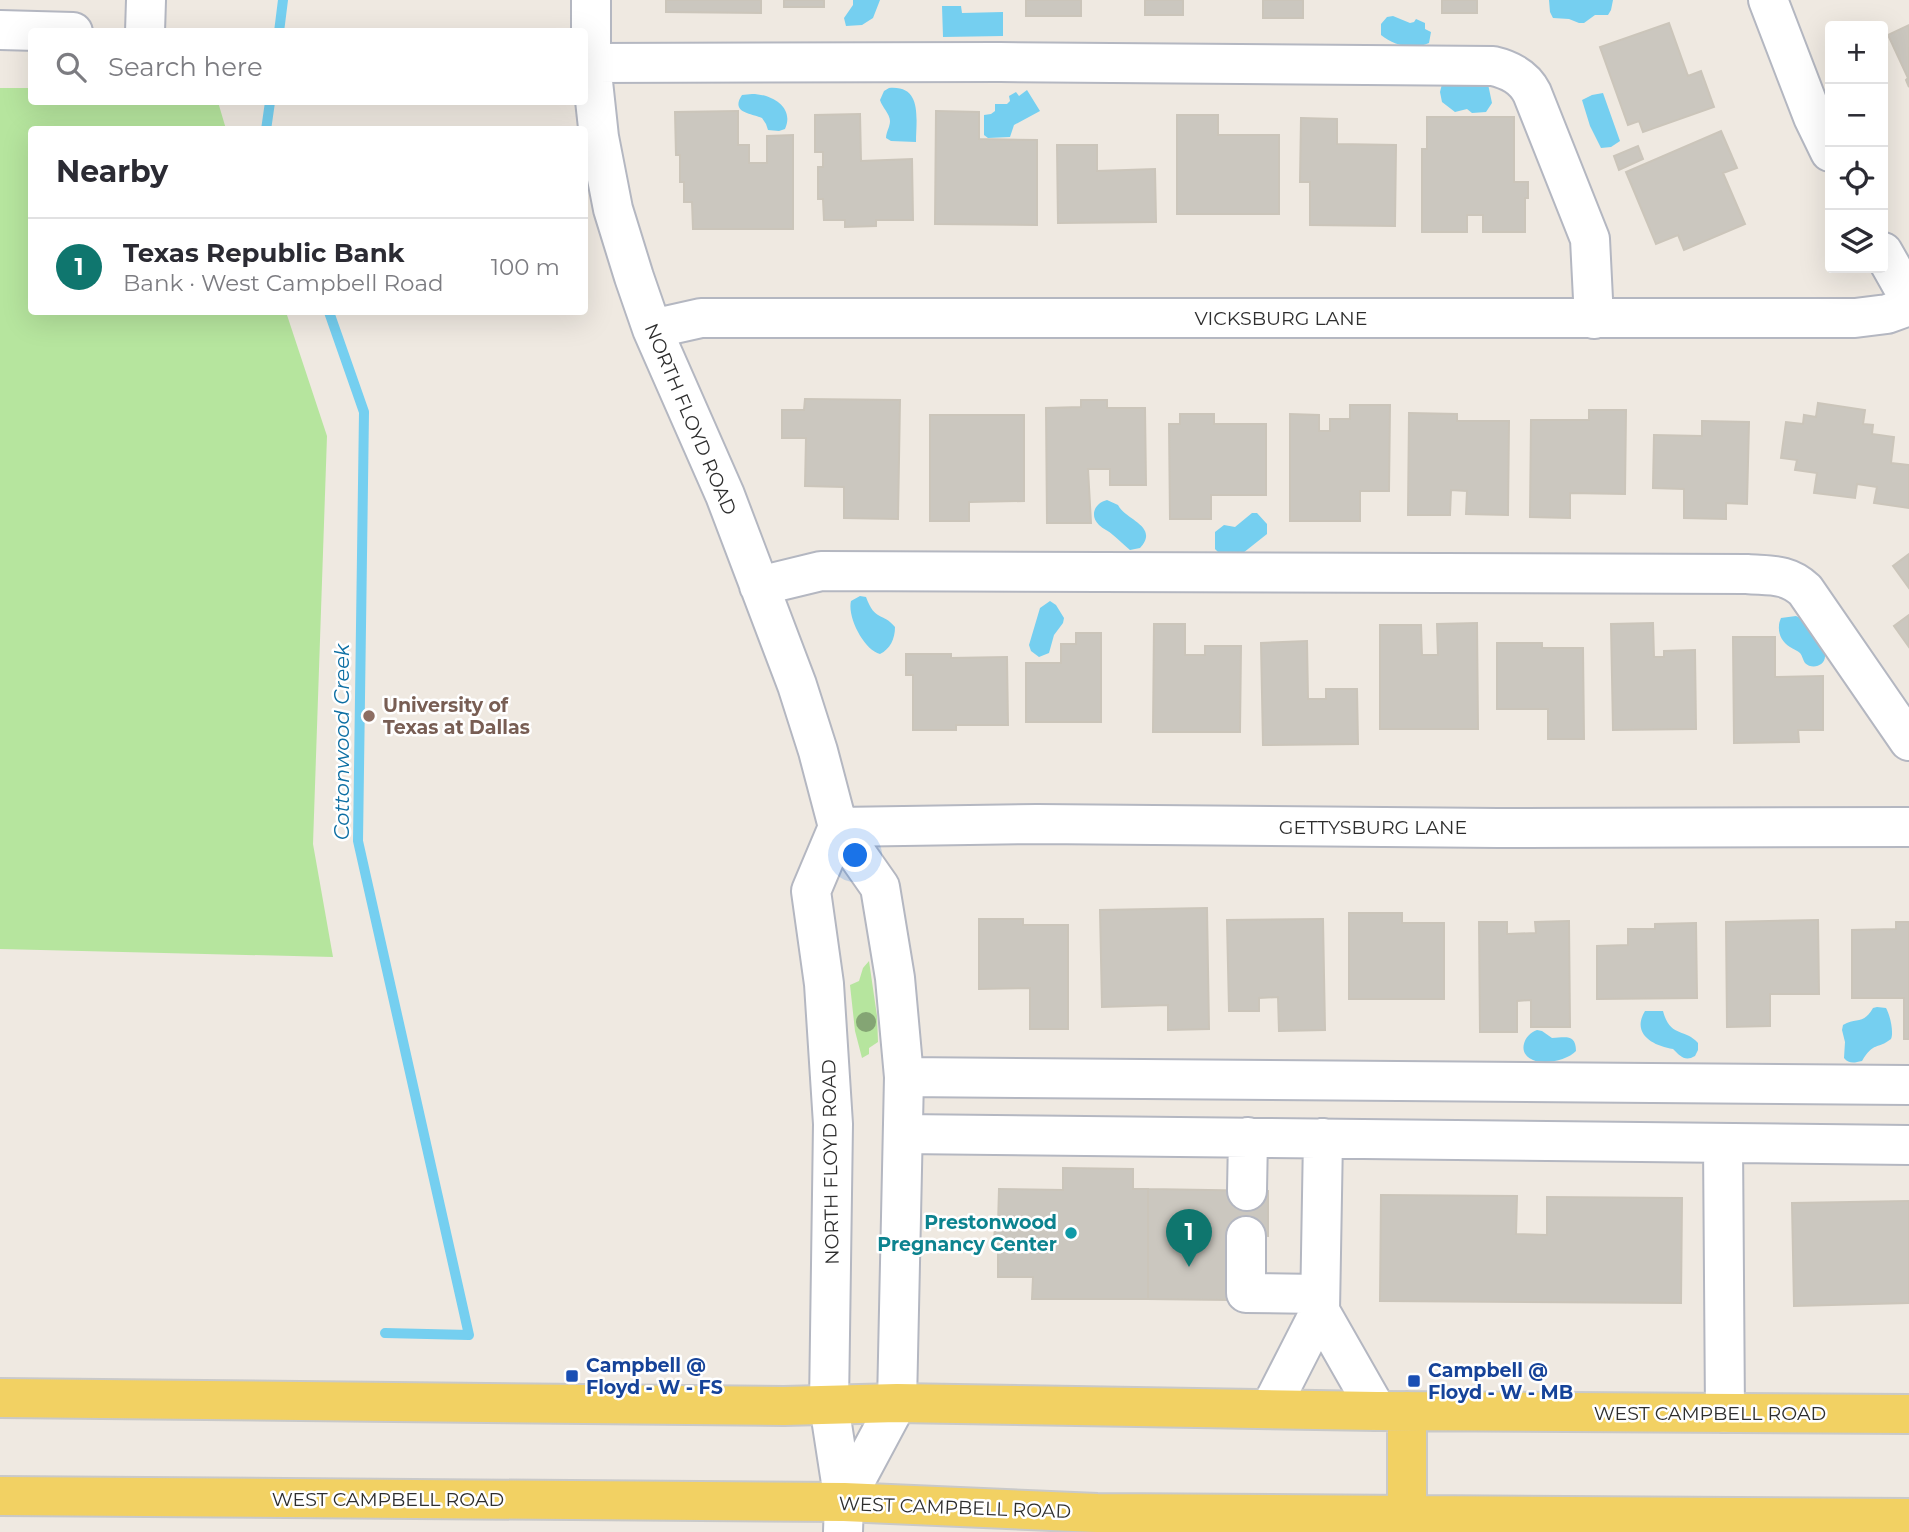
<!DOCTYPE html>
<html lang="en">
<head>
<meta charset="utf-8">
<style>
  :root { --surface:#fff; --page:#f2f2f3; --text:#2b2b33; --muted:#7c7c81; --line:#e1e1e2; --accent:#0f766e }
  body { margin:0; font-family:Montserrat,sans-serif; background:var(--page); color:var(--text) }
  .controls { position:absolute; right:21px; top:21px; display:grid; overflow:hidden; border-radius:7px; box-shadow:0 7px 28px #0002 }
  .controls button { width:63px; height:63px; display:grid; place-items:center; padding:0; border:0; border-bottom:2px solid var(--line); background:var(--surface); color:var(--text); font:35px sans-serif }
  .you { position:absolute; left:856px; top:856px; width:24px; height:24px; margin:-18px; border:5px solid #fff; border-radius:50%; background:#1a73e8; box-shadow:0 0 0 10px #1a73e833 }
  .badge { display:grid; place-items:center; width:46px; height:46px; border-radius:50%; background:var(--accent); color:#fff; font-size:23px; font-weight:700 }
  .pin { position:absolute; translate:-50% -58px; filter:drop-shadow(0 2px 4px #0008) }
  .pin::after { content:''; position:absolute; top:37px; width:24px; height:21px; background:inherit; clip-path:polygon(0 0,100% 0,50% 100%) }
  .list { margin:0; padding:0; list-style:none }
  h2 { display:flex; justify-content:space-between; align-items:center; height:91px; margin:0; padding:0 28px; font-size:30px }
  h2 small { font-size:23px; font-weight:400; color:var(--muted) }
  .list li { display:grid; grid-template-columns:46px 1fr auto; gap:21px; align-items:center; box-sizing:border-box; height:98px; padding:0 28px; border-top:2px solid var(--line) }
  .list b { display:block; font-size:26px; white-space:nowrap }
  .list p { margin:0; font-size:23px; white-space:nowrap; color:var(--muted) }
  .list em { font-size:23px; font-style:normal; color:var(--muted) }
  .icon { flex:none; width:38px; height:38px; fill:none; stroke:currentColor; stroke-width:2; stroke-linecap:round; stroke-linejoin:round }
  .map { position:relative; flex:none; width:1909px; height:1532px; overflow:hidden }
  .search { position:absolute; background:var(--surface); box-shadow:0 7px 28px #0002; left:28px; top:28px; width:560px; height:77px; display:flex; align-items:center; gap:18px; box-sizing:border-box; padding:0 24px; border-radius:7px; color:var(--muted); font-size:26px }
  .panel { position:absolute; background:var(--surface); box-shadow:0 7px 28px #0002; left:28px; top:126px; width:560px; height:189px; border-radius:7px }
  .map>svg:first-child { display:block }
  .green { fill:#b6e59e }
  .water { fill:#75cff0 }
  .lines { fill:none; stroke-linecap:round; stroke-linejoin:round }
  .stream { stroke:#75cff0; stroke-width:10 }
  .building { fill:#cbc7bf; stroke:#cbc5ba; stroke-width:2 }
  .minor-casing { stroke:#b4b7c1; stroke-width:42 }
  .major-casing { stroke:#c9c9c9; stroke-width:42 }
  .minor { stroke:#fff; stroke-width:38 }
  .major { stroke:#f2d163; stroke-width:38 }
  .tree { fill:#84a574 }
  .education-dot { fill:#8d6e63; stroke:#fff; stroke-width:2.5 }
  .culture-dot { fill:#0f9aa8; stroke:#fff; stroke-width:2.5 }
  .transit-dot { fill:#1a4fb4; stroke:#fff; stroke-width:2.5 }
  .labels { text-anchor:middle; stroke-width:5; stroke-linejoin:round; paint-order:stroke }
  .street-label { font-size:19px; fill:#2e2e2e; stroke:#fff }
  .education-label { font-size:19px; font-weight:bold; fill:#785e54; stroke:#fff; text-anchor:start }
  .culture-label { font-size:19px; font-weight:bold; fill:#0d838f; stroke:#fff; text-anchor:end }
  .transit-label { font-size:19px; font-weight:bold; fill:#164399; stroke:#fff; text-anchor:start }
  .water-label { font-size:21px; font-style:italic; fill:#0d6fa3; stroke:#fff }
</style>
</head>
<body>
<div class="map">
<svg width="1909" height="1532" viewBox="0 0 1909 1532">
  <rect width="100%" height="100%" fill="#efe9e1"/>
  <path class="green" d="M0,88H31L32,102H218L226,129L32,130V312H286L327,436L313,844L333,957L0,949Z
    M869,961L877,1016L878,1042L869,1048V1054L862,1058L855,1031L850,985L859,981L863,968Z"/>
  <path class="water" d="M853,0H880L873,18L862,25L846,26L844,18L853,5Z
    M1549,0H1613L1611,10L1608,15H1595L1584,23H1579L1569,19L1553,18L1550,12Z
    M942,6H961L962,13L1003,12V36L943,37Z
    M1393,16L1410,23L1414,22L1416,19L1425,23V29L1431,32L1429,43C1414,50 1394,46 1381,35V24L1387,17Z
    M1442,84H1488L1492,103L1486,112L1472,113L1467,109L1455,112L1442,102L1440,92Z
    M889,88C923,85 916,119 916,142L891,141L886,138C886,132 890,127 890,121C890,114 882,107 880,100L884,91Z
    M1027,90L1040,111L1014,125L1010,137L988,138L984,135V115L991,114L995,111V104H1007L1010,101L1009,96L1016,92L1019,96Z
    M1603,93L1620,141L1611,147L1601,148L1590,126L1582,100L1592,95Z
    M752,94C771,94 795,107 785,129L779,131L768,130L766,124L762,118C751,113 730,113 742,95Z
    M1107,500L1118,505C1125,520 1160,526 1140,548L1130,550C1124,545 1119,540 1113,535C1109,531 1103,529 1099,525C1089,515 1095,503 1107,500Z
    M1252,513H1257L1267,524V534L1243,553H1219L1215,549V532L1224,525L1235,527Z
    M860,596L866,597C875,622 883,612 895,627C895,639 890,649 880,654C864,650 847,617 851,601Z
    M1050,601L1056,605L1064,618L1063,623L1054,635L1049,653L1039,657L1031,651L1029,645L1040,608Z
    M1796,616C1807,620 1810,632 1816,641C1820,646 1825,649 1825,655C1826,666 1812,670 1805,663C1803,660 1802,655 1800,653C1798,651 1793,649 1790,647C1780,641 1776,629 1781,618Z
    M1877,1007L1886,1008C1890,1015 1894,1032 1891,1039C1877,1050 1874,1041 1862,1061C1854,1063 1849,1064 1844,1058L1845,1042L1842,1030L1843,1025C1857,1017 1863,1025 1873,1008Z
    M1645,1011H1663C1670,1038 1685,1028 1698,1043V1050L1695,1056C1685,1062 1680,1056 1673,1049C1653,1046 1631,1034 1645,1011Z
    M1537,1030L1542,1031L1552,1038C1564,1038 1576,1033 1576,1051C1568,1060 1545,1065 1533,1060C1517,1054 1523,1035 1537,1030Z"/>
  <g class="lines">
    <path class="stream" d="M279,32L283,0
      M266,130L270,102
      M329,312L364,412L358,841L469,1335L385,1333"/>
  </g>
  <path class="building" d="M666,0H761V13L666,12Z
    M784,0H824V7H784Z
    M1026,0H1081V16H1026Z
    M1145,0H1183V15H1145Z
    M1263,0H1303V18H1263Z
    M1442,0H1477V13H1442Z
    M1669,23L1688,76L1701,71L1714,107L1643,132L1639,121L1628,125L1600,47Z
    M1909,25V87L1906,80L1908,78L1888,35Z
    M738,111V145H749V163H767V136L793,135V229H693L692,202H684V182H680V155H676L675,112Z
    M936,111L979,112V139L1037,140V225L935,224Z
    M860,114L861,161L912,159L913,220H876V226L845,227V220H824L823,199H818V167H823V152H815V115Z
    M1177,115H1218V135H1279V214H1177Z
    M1427,117H1514V182H1528V198H1525V232H1483V215H1467V232H1422V149H1427Z
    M1301,118L1337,119V144L1396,145L1395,226L1310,225V182H1300Z
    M1721,131L1737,168L1723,173L1745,224L1684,250L1678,235L1656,244L1626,172Z
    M1057,145H1097V171L1155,169L1156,222L1058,223Z
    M1638,146L1643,159L1619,170L1614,156Z
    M805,399L900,400L898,519L844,518V487L805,486L806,438H782V410H804Z
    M1081,400H1107V408H1145L1146,485H1110V469H1088L1091,523H1047L1046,408L1081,407Z
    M1818,403L1865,410L1863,424L1873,425L1872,434L1894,437L1891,463L1909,465V508L1874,503L1877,487L1857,484L1855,498L1814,493L1817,473L1795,470L1797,460L1781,458L1786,422L1803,424L1804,415L1816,417Z
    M1350,405H1390L1389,491H1360V521H1290V414L1319,415V431H1330V419H1350Z
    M1589,410H1626L1625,494L1570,493V518L1530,517L1531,420H1589Z
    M1409,413L1457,414V421H1509L1508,515L1466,514L1467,491L1451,490L1450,515H1408Z
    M1180,414H1214V424H1266V495H1211V519H1170L1169,424H1180Z
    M930,415H1024V501L969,502V521H930Z
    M1702,421L1749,422L1747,504L1726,503V519L1684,518V489L1653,488L1654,435L1702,436Z
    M1909,554V588L1893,566Z
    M1909,615V647L1894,626Z
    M1477,623L1478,729H1380V625H1421L1422,655H1438L1437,624Z
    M1653,623L1654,657H1664V651L1695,650L1696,729L1613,730L1611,624Z
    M1154,624H1185V655H1205V646H1241L1240,732H1153Z
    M1076,633H1101V722H1026V663H1061V644H1076Z
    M1733,637H1775V677L1823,676V730H1798L1799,742L1734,743Z
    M1307,641L1308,699H1326V689H1357L1358,744L1263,745L1261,643Z
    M1497,643H1542V648H1583L1584,739H1548V709H1497Z
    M906,654H951V658L1007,657L1008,725H956V730H913V675H906Z
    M1207,908L1209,1029L1168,1030V1005L1102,1007L1100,910Z
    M1349,913H1402V923H1444V999H1349Z
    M979,919H1023V925H1068V1029H1030V988L979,989Z
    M1323,919L1325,1030L1279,1031L1278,997L1259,998V1011H1229L1227,920Z
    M1818,920L1819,994H1770V1026L1727,1027L1726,922Z
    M1569,921L1570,1027H1531V1000L1517,1001V1032H1480L1479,922H1507V934L1536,933L1535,922Z
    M1896,922H1909V1039H1904V998H1852V930L1896,929Z
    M1696,923L1697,998L1597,999V946L1628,945V929H1655V924Z
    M1063,1168L1133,1169V1189H1148V1299H1032L1033,1277H998V1242H994L995,1225H998L999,1189L1063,1190Z
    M1148,1189L1268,1191V1236L1231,1235L1230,1300L1148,1299Z
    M1381,1195L1517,1196L1516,1234L1547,1235V1197L1682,1198L1681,1303L1380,1301Z
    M1909,1201V1303L1794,1306L1792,1203Z"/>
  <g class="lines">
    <defs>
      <path id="minor" d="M591,0V63L599,137L613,209L634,277L652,329L725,495L797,685L818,751L838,827L880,887L895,978L904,1077L897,1403L844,1502
        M1768,0L1813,117L1830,152
        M0,30L73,32
        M145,32L146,0
        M591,63L1000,62L1493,66C1510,70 1524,77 1532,93L1590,239L1594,319
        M1883,252L1909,298
        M652,329L701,318H1855L1887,314L1909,306
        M759,586L821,571L1747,574C1770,576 1787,573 1805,590L1909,741
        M838,827L1037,824L1498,828L1909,827
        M838,827L811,891L824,984L833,1124L829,1405L844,1502L843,1532
        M904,1077L1909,1085
        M903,1134L1909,1145
        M1723,1143L1725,1413
        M1247,1191L1248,1137
        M1246,1236V1293L1320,1294
        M1320,1311L1377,1411
        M1270,1409L1320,1311L1323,1138"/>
      <path id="major" d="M0,1398L784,1406L897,1403L1377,1411L1909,1414
        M1407,1411V1515
        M0,1496L844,1502L1097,1513L1909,1518"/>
    </defs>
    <use href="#minor" class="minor-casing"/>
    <use href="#major" class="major-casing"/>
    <use href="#minor" class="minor"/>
    <use href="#major" class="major"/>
  </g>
  <circle class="tree" cx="866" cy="1022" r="10"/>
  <circle class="education-dot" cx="369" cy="716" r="7"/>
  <circle class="culture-dot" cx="1071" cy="1233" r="7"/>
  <g class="transit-dot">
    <rect x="565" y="1369" width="14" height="14" rx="3.5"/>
    <rect x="1407" y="1374" width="14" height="14" rx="3.5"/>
  </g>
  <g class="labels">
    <g class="street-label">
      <text x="1281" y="325">VICKSBURG LANE</text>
      <text transform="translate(691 419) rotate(67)" y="7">NORTH FLOYD ROAD</text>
      <text x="1373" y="834">GETTYSBURG LANE</text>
      <text transform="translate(830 1162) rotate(-91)" y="7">NORTH FLOYD ROAD</text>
      <text x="1710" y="1420">WEST CAMPBELL ROAD</text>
      <text x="388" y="1506">WEST CAMPBELL ROAD</text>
      <text transform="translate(955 1507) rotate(2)" y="7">WEST CAMPBELL ROAD</text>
    </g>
    <g class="education-label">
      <text x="383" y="712">University of<tspan x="383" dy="22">Texas at Dallas</tspan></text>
    </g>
    <g class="culture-label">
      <text x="1057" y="1229">Prestonwood<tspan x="1057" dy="22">Pregnancy Center</tspan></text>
    </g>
    <g class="transit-label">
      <text x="586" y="1372">Campbell @<tspan x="586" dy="22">Floyd - W - FS</tspan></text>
      <text x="1428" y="1377">Campbell @<tspan x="1428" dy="22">Floyd - W - MB</tspan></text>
    </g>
    <g class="water-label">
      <text transform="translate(342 742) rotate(-90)" y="7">Cottonwood Creek</text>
    </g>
  </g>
</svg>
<div class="controls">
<button>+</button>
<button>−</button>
<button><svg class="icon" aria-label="locate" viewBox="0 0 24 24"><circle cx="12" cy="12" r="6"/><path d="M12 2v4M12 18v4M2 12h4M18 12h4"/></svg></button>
<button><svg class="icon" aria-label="layers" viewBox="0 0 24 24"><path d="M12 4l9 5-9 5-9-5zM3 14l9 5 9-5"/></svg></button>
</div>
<div class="you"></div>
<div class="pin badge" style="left:1189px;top:1267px">1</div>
<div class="search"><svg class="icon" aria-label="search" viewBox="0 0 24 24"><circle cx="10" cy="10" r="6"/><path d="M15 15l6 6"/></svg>Search here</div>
<section class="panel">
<h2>Nearby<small></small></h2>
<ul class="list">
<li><span class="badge">1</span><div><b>Texas Republic Bank</b><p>Bank · West Campbell Road</p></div><em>100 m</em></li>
</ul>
</section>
</div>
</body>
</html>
